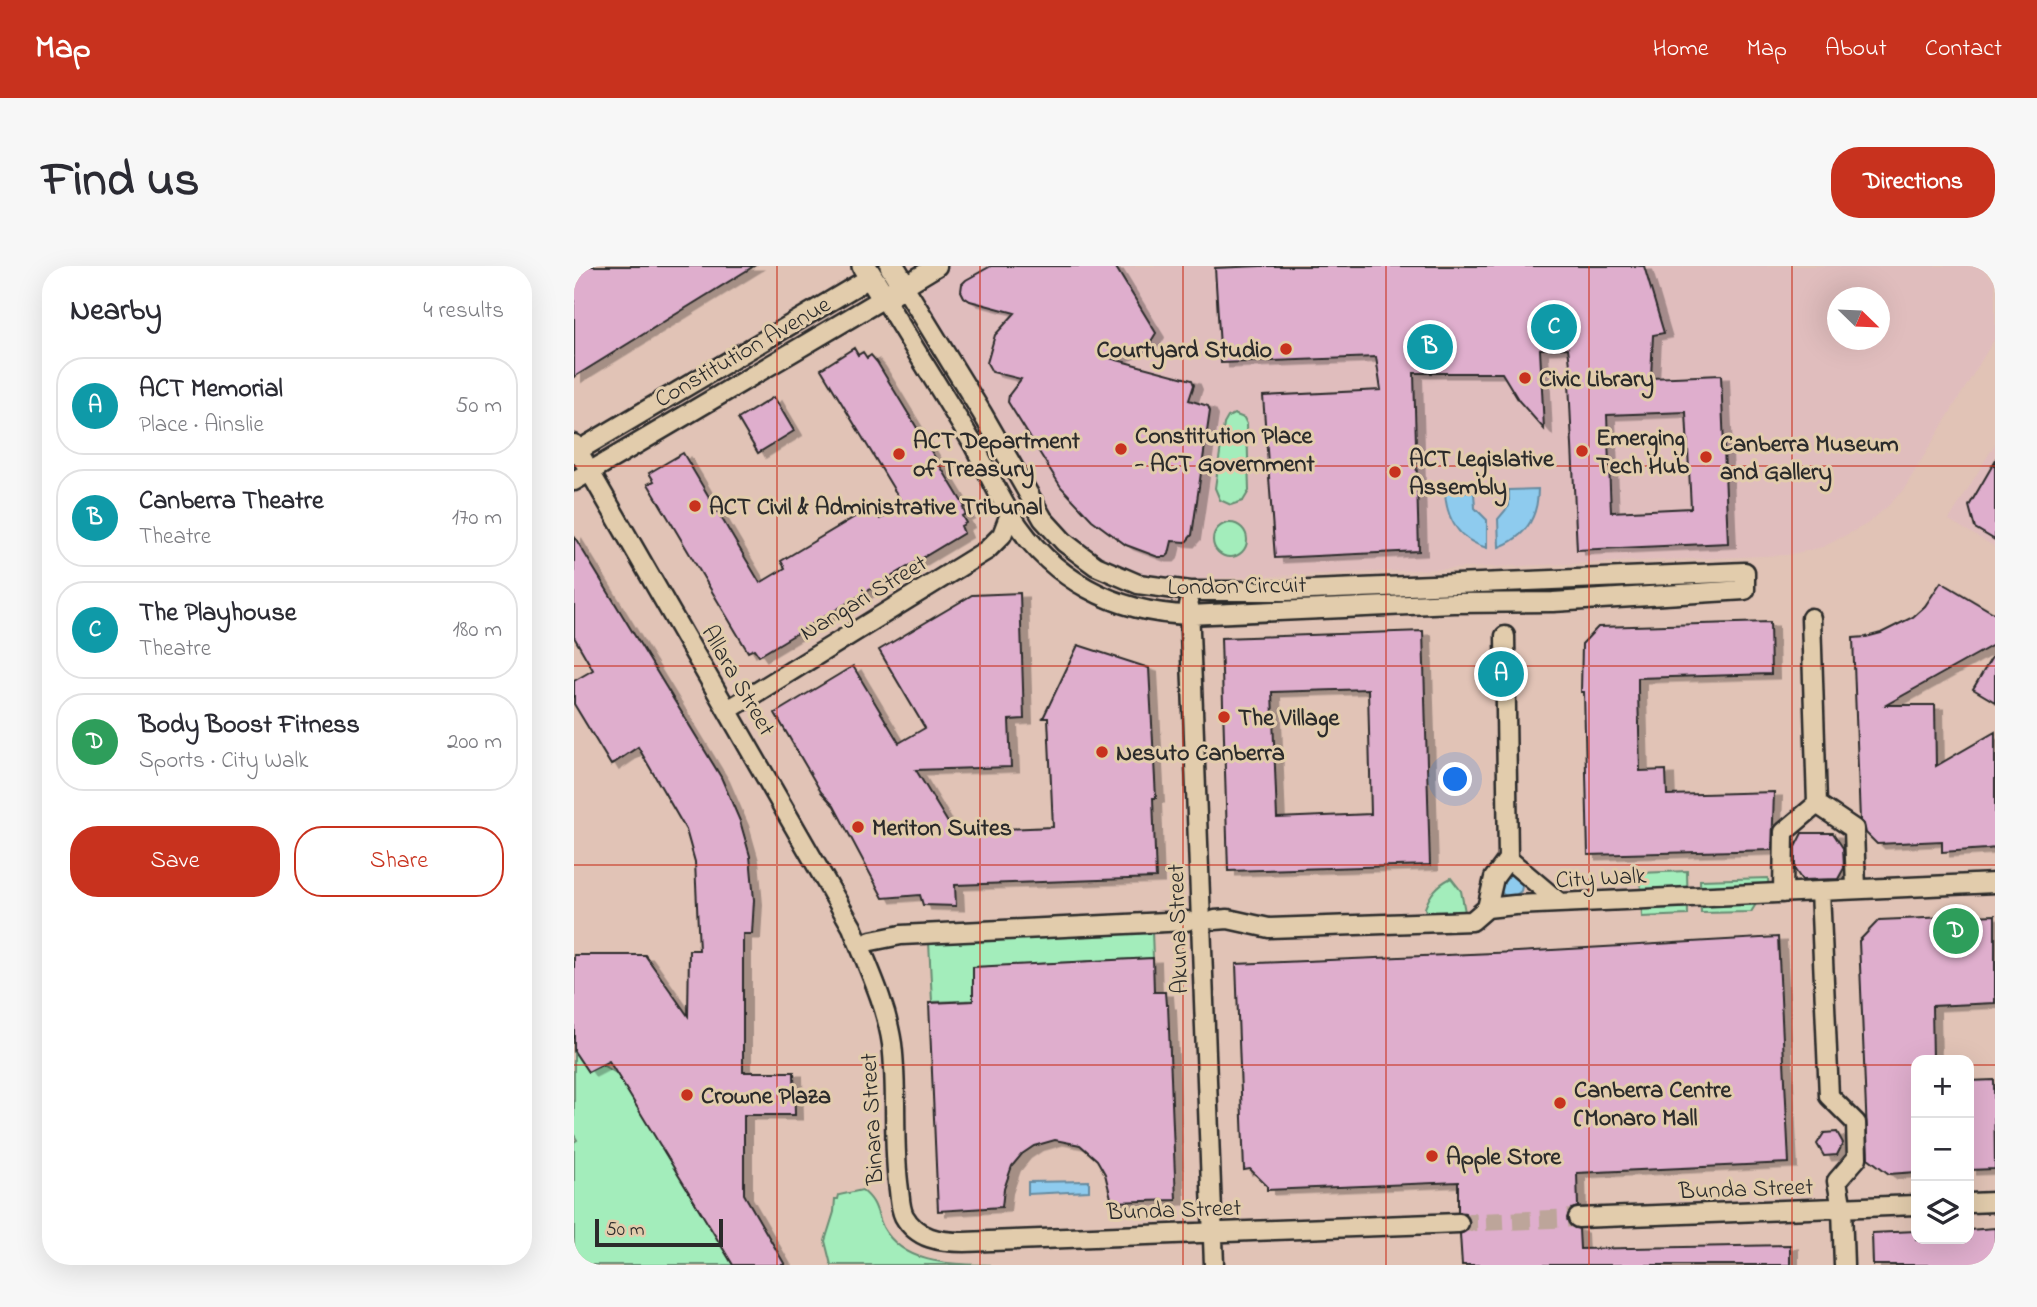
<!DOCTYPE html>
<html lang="en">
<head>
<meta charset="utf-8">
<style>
  :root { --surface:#fff; --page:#f7f7f7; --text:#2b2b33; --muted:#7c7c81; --line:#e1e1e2; --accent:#c8321e }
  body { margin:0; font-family:"Indie Flower",sans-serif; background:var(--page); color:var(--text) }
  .controls { position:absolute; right:21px; bottom:21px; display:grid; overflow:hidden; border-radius:14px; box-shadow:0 7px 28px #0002 }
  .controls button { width:63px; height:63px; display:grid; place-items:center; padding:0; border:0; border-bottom:2px solid var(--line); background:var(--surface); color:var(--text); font:35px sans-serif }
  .compass { position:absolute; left:1253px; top:21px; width:63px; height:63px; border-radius:50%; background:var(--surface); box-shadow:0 7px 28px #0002; rotate:113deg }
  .scale { position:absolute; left:21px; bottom:18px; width:128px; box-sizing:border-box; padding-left:7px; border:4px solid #2b2b2b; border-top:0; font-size:19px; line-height:24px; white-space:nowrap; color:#2b2b2b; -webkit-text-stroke:5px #e2ccac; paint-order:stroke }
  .you { position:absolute; left:882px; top:514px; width:24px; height:24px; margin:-18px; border:5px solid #fff; border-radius:50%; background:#1a73e8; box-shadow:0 0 0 10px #1a73e833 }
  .badge { display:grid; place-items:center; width:46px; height:46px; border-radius:50%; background:var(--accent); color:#fff; font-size:23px; font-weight:700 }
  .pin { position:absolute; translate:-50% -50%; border:4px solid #fff; box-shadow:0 2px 7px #0006 }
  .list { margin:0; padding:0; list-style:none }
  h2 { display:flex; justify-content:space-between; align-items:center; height:91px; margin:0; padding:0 28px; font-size:30px }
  h2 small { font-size:23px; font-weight:400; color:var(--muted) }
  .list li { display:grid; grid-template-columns:46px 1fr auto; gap:21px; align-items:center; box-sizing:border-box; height:98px; margin:0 14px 14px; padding:0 14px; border:2px solid var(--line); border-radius:28px }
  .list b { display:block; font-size:26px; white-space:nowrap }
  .list p { margin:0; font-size:23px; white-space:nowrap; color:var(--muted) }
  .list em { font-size:23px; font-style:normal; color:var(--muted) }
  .actions { display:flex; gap:14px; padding:21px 28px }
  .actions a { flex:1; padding:16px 0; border:2px solid var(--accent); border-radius:28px; text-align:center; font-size:24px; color:var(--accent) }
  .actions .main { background:var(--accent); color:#fff }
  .icon { flex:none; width:38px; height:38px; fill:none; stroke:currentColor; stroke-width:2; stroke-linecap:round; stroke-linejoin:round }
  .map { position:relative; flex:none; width:1421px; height:999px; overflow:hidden; border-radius:28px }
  header { display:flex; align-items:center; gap:42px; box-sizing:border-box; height:98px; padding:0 35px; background:var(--accent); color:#fff }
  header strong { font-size:33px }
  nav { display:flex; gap:38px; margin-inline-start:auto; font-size:24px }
  .intro { display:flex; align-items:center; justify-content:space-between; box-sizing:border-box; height:168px; padding:0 42px }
  h1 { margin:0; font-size:49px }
  .button { padding:18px 32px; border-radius:28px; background:var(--accent); color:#fff; font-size:24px; font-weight:700 }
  main { display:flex; gap:42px; padding:0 42px }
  aside { flex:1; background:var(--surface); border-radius:28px; box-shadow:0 7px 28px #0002 }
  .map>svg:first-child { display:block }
  .built { fill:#e0bdbd; fill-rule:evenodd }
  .green { fill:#a3edbb; stroke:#678c73; stroke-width:2 }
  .water { fill:#8ecbee; stroke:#668ba0; stroke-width:2 }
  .building { fill:#dfaecd; stroke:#2b2b2b; stroke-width:2; fill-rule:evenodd; filter:url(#shadow) }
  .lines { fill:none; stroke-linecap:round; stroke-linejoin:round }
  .minor-tunnel { stroke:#bda59a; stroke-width:18; stroke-dasharray:18 9; stroke-linecap:butt }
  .minor-casing { stroke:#2b2b2b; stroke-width:23 }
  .major-casing { stroke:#2b2b2b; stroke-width:28 }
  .minor { stroke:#e2ccac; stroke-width:18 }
  .major { stroke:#e2ccac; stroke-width:23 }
  .grid { fill:none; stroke:#c8321e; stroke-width:2; stroke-opacity:0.55 }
  .poi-dot { fill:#c8321e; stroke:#e2ccac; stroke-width:2.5 }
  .labels { text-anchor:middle; stroke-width:6; stroke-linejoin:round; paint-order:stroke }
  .poi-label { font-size:24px; font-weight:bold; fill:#2b2b2b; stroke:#e2ccac; text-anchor:start }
  .street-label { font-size:24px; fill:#2b2b2b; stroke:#e2ccac }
</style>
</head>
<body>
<header>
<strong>Map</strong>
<nav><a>Home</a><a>Map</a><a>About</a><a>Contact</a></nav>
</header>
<div class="intro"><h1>Find us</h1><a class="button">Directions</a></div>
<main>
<aside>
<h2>Nearby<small>4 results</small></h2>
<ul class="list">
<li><span class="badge" style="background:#0f9aa8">A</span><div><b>ACT Memorial</b><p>Place · Ainslie</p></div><em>50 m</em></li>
<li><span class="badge" style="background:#0f9aa8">B</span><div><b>Canberra Theatre</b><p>Theatre</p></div><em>170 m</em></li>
<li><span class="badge" style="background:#0f9aa8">C</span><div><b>The Playhouse</b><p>Theatre</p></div><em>180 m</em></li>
<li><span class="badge" style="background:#2e9e5b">D</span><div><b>Body Boost Fitness</b><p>Sports · City Walk</p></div><em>200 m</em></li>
</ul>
<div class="actions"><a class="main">Save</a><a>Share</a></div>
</aside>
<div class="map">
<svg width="1421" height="999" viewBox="0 0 1421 999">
  <defs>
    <filter id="shadow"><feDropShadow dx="8" dy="4.5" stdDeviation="0" flood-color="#0004"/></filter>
  </defs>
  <rect width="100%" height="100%" fill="#e1c3b6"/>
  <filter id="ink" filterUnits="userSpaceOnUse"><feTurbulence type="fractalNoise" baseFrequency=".0143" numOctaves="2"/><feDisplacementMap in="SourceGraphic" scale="14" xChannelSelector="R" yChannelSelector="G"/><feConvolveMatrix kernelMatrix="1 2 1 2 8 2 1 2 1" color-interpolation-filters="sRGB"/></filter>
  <g filter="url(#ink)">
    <path class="built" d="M375,0H1406L1421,15V72L1330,223L1314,240L1293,258L1249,281L1213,289L601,314L564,307L523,288L497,268L474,241L349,32V25L353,14ZM1264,32H1306V74H1264Z
      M1421,178V281L1375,254Z"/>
    <path class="green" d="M660,148L670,152L673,158L675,225L669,235L657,239L646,234L641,222L650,158L654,151Z
      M639 274a17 17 0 1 1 34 0a17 17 0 1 1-34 0Z
      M1113,605L1114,649L1068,651L1066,607Z
      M877,612L887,625L892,651H864L852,646L851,642C856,628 863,619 877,612Z
      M1194,612L1195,637L1182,638L1177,646L1127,647L1126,614Z
      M578,665L579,692L464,698L465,732L358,736L355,676Z
      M0,785L14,806L28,799L44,808L159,999H0V876L3,874L0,869Z
      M288,924C304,937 301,944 309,961C330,999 377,998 417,999H257L251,975L260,946L261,933H264L265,929Z"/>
    <path class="water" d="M964,223C964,251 952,271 925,281L924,253L935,240V224Z
      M900,226L901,242L913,254V282C885,274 873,255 871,227Z
      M937,606L949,616L947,625L942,629C934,632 928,630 925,622L932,607Z
      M515,915V925L454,928V916Z"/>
    <path class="building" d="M0,0H180L0,111Z
      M417,0H541L582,67L576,77L539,93L618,114L620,119L615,134L634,140L636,145L618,269L612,276L598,275L595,288L592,291H584L552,279L518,254L487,221L434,136L435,129L447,113L418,106L413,97L421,69L441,47L396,35L390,31L387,25L388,18L392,14Z
      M687,0H1070L1090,67L1079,69L1077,112L1147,109L1154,277L1003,284L995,116H998L994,82L966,83L970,163L945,135L928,107H840L845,285L701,292L689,130L807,124L802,91L647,97L641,2ZM1112,146L1117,242L1037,246L1033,149Z
      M280,82L284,89L289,86L293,92L297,89L303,96L391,241L389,242L392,248L388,250L392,257L387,260L390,267L185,390L180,383L174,386L74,218L80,215L75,207L109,187L186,317L211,302L207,295L294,243L298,250L303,247L306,253L330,240L247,103Z
      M200,131L220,165L184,187L164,153Z
      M1421,195V274L1401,262L1395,240Z
      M0,270L147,511L166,555L176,590L180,634L178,668H169V806H220L221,849H170V928L211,999H159L35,795L14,806L0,785V689H71L114,750L115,684H125L121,596L112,564L64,481L37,499L0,438V415L19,404L0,371Z
      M1367,316L1421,348V378L1312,439H1361L1362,500L1421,466V582L1413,583L1368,586V575L1303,578L1292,567L1290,558L1286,554L1279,372L1292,371L1307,367L1339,351L1351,340Z
      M446,327L450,453L435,454L437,501L342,504L379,565L479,561L474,452H469L504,379L575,402L582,532H579L582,612L381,619L382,640L349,639L346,629L309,632L260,540L247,526L201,447L279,400L325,477L351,462L305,384L398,329Z
      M1196,356L1197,408L1064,412V424L1066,505L1092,504L1093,529L1200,526L1198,584L1014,589L1010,426H1007L1008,378L1024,361Z
      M849,365L856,599L654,605L647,372ZM794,423L797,548L703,552L698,426Z
      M1421,386V436L1399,423Z
      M1228,567H1259L1269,582L1270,602L1264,613L1228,614L1221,604V581Z
      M1421,649V737L1358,740L1359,794H1342V906L1315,908L1294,892L1285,675L1305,654Z
      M1204,671L1215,897L1003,907L1004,941L997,943L993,952L995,959L1005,963L1006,983L1216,979V999H888L886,968L895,963L896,956L891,947L884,946V916L693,924V920L676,903L670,904L662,698L943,686Z
      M579,692L580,726H591L592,739H594L602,934L538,936L531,908L523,894L506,879L481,874L460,880L448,888L438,900L430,923L428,941L364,945L355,737L399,735V701Z
      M1420,814L1421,903L1395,904V815Z
      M1263,866L1269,877L1263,889L1250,890L1243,878L1250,867Z
      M1421,962V999H1299L1298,967L1342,965V973H1395V964Z"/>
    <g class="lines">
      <path class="minor-tunnel" d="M885,957L1004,952"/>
      <defs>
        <path id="minor" d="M0,178L278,661C293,699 312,737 318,778C324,826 318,876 325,924C326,932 326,942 330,950C343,973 366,976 390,976L885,957
          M0,187L297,11
          M0,215L310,32C339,81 370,129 399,178C412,202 423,227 437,249C477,313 541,347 615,349L879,337L979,336L1171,324V306L713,325H616L564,318L522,300L507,289L490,276L469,253L408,147L330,20L363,0
          M615,339L640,999
          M1237,352L1243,538L1280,563L1282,623
          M931,370L934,593L986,637
          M154,444L413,284L428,269L436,248
          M1246,625L1255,830L1282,857L1283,892L1263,915L1268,943L1270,999
          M1209,627L1210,566L1243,538
          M913,642L920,612L934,593
          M641,654L654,653L695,662L898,655L913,642L941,639L1421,617
          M297,675L327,669L613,655
          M1395,937L1421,936
          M1004,952L1342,939"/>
        <path id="major" d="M290,0L310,32L330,20L318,0"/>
      </defs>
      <use href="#minor" class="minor-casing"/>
      <use href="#major" class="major-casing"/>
      <use href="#minor" class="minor"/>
      <use href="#major" class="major"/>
    </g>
  </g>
  <path class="grid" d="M203,0V999M406,0V999M609,0V999M812,0V999M1015,0V999M1218,0V999M0,200H1421M0,400H1421M0,599H1421M0,799H1342M1395,799H1421"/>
  <g class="poi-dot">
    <circle cx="712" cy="83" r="7"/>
    <circle cx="951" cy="112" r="7"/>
    <circle cx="547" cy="183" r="7"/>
    <circle cx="1008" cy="185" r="7"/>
    <circle cx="325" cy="188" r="7"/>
    <circle cx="1132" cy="191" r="7"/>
    <circle cx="821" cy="206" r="7"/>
    <circle cx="121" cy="240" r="7"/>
    <circle cx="650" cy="451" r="7"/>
    <circle cx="528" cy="486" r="7"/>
    <circle cx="284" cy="561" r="7"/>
    <circle cx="113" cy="829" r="7"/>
    <circle cx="986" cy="837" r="7"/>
    <circle cx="858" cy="890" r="7"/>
  </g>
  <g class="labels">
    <g class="poi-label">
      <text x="698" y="91" text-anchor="end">Courtyard Studio</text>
      <text x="965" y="120">Civic Library</text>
      <text x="561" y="177">Constitution Place<tspan x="561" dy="28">- ACT Government</tspan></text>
      <text x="1022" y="179">Emerging<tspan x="1022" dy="28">Tech Hub</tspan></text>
      <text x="339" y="182">ACT Department<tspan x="339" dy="28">of Treasury</tspan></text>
      <text x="1146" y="185">Canberra Museum<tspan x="1146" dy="28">and Gallery</tspan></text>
      <text x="835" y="200">ACT Legislative<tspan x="835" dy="28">Assembly</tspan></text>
      <text x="135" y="248">ACT Civil &amp; Administrative Tribunal</text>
      <text x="664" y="459">The Village</text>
      <text x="542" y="494">Nesuto Canberra</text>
      <text x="298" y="569">Meriton Suites</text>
      <text x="1000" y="831">Canberra Centre<tspan x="1000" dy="28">(Monaro Mall</tspan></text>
      <text x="127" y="837">Crowne Plaza</text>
      <text x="872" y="898">Apple Store</text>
    </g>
    <g class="street-label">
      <text transform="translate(168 85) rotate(-30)" y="8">Constitution Avenue</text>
      <text transform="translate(663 319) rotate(-1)" y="8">London Circuit</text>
      <text transform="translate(289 331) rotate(-31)" y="8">Nangari Street</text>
      <text transform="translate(165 414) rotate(60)" y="8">Allara Street</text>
      <text transform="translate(1027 611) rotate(-3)" y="8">City Walk</text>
      <text transform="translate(603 663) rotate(-92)" y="8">Akuna Street</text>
      <text transform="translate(297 853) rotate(-93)" y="8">Binara Street</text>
      <text transform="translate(1172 922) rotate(-2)" y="8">Bunda Street</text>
      <text transform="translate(600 943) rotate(-2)" y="8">Bunda Street</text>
    </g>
  </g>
</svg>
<div class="controls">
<button>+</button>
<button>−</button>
<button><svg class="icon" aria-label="layers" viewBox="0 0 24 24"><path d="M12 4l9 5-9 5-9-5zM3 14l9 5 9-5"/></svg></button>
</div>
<svg class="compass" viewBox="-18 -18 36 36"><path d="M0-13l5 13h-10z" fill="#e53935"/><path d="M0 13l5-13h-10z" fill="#7c7c81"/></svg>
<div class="scale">50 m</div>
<div class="you"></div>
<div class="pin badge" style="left:927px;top:408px;background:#0f9aa8">A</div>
<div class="pin badge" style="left:856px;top:81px;background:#0f9aa8">B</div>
<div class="pin badge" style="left:980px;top:61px;background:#0f9aa8">C</div>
<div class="pin badge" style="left:1382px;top:665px;background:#2e9e5b">D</div>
</div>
</main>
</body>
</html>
